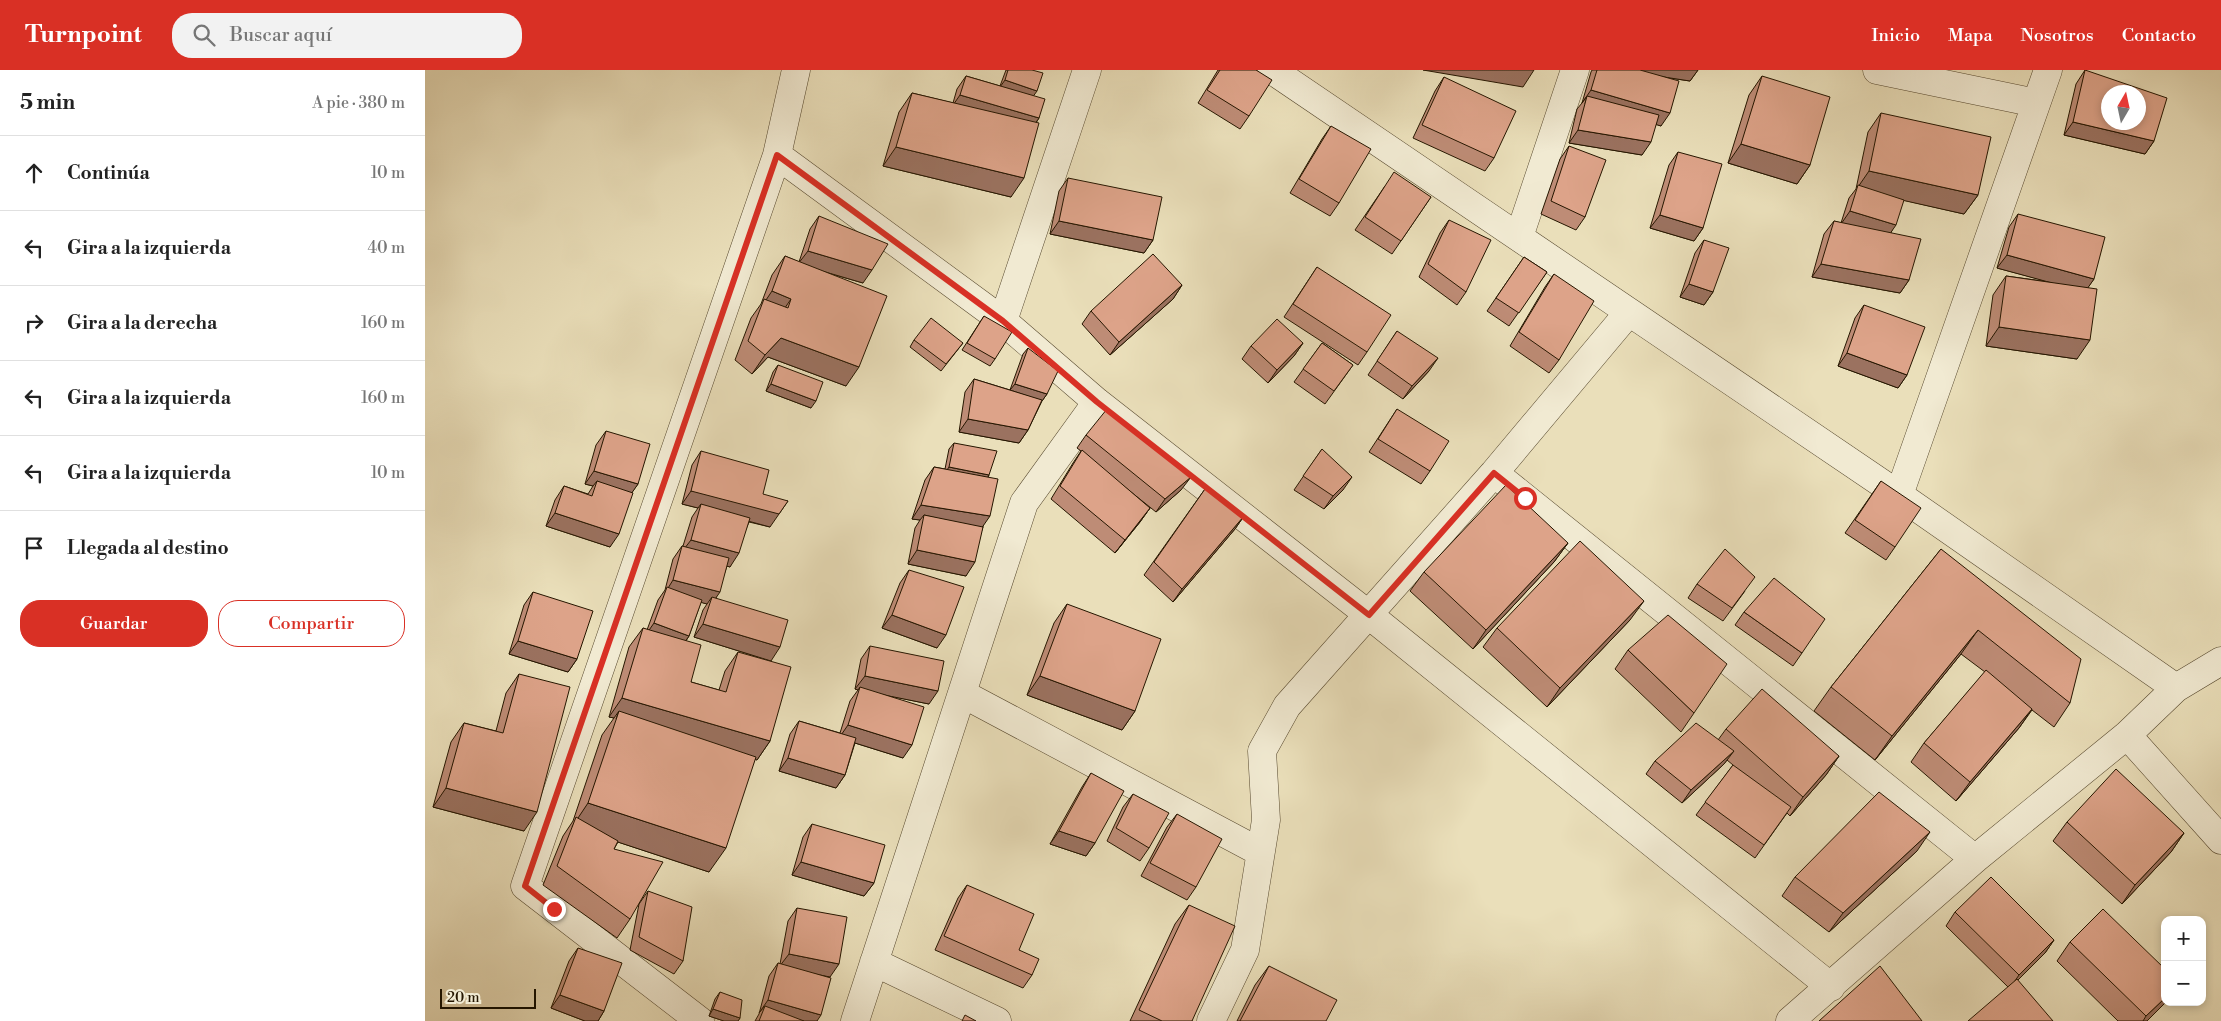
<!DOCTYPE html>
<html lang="es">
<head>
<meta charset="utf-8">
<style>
  :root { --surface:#fff; --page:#f2f2f2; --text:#222; --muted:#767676; --line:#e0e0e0; --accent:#d93025 }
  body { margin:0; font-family:"Libre Bodoni",serif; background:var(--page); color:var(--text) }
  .controls { position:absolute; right:15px; bottom:15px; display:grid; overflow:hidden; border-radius:10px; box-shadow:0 2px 8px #0003 }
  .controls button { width:45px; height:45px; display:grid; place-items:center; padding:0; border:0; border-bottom:1px solid var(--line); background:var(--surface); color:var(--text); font:25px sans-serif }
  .compass { position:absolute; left:1676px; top:15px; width:45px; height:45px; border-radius:50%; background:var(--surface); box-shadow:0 2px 8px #0003; rotate:9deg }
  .scale { position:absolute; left:15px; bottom:12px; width:96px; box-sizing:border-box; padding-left:5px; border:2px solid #251600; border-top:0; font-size:14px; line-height:18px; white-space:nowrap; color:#251600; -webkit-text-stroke:4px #f1ead2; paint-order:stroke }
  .stop { position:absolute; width:15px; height:15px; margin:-11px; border:4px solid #d93025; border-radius:50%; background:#fff }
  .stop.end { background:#d93025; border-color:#fff; box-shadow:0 1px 5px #0008 }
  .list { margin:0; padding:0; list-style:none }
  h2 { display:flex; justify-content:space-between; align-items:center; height:65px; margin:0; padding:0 20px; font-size:21px }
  h2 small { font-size:16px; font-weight:400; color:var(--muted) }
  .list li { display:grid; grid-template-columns:32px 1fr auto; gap:15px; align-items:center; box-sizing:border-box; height:75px; padding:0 20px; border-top:1px solid var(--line) }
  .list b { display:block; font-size:19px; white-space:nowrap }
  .list em { font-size:16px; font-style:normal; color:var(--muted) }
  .actions { display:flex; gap:10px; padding:15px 20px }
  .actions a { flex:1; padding:11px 0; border:1px solid var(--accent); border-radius:20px; text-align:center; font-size:18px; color:var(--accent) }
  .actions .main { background:var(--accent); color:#fff }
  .icon { flex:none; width:28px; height:28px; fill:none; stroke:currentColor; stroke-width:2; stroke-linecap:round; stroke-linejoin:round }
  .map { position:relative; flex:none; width:1796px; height:951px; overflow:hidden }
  header { display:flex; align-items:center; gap:30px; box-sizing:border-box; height:70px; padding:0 25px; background:var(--accent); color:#fff }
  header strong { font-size:24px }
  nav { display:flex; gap:28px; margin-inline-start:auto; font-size:18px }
  .search { width:350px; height:45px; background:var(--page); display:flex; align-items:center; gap:12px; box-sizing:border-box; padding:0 18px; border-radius:20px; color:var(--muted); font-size:19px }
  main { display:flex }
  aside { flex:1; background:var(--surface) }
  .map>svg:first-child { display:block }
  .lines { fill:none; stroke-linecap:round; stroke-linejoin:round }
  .street-casing { stroke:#56482e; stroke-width:29 }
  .street { stroke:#f1ead2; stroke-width:28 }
  .wall { fill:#be8c76; stroke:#251600 }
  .shaded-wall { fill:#9b7260; stroke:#251600 }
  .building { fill:#dda389; stroke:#251600; fill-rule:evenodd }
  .route { stroke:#d93025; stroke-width:6 }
</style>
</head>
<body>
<header>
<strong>Turnpoint</strong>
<div class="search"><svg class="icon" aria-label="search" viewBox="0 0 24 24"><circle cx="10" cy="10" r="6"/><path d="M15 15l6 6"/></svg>Buscar aquí</div>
<nav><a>Inicio</a><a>Mapa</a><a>Nosotros</a><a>Contacto</a></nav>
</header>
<main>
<aside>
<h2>5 min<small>A pie · 380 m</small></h2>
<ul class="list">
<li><svg class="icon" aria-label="ahead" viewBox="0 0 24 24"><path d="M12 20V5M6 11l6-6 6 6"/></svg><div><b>Continúa</b></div><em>10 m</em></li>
<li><svg class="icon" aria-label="left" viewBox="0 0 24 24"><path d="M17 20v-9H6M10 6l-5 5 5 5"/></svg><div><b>Gira a la izquierda</b></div><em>40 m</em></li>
<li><svg class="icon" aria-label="right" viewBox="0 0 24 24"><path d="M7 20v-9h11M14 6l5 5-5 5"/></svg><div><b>Gira a la derecha</b></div><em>160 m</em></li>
<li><svg class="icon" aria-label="left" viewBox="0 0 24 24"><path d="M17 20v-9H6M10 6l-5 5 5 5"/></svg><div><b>Gira a la izquierda</b></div><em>160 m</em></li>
<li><svg class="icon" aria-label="left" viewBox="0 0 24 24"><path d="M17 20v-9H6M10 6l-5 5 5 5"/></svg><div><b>Gira a la izquierda</b></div><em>10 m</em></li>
<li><svg class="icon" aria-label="arrive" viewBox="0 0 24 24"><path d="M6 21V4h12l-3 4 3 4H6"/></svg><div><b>Llegada al destino</b></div></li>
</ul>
<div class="actions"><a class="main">Guardar</a><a>Compartir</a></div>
</aside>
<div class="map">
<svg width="1796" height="951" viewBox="0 0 1796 951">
  <rect width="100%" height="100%" fill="#eadfba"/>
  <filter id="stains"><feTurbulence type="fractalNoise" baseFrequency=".004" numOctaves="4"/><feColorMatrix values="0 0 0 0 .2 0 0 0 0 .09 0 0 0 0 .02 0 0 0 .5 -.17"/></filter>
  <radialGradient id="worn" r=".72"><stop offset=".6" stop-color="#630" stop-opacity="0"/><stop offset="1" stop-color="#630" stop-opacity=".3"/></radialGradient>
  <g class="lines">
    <defs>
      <path id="street" d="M847,0L1474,425L1751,618
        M1452,0L1611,33
        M352,85L578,251L672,332L944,545L1406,917
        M1094,167L1150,0
        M578,251L662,0
        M1069,403L1550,789
        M1474,425L1623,0
        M538,624L835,782
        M1702,665L1796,770
        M449,892L572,951
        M275,951L100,816L352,85L371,0
        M430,951L599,433L672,332
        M786,951L820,880L841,750L837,681L862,636L1069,403L1204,242
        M1365,951L1550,789L1702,665L1751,618L1796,591"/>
    </defs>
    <use href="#street" class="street-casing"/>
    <use href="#street" class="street"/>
  </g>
  <path class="wall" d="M581,0H607L608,26L614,48L611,53L586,127L458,96L474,42L487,23L528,33L532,19L541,6L575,16Z
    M793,0H831L824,46L815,59L773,33Z
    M1167,0H1273L1265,11L1238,7L1236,56L1231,54L1217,85L1144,73L1152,39L1157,33L1166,2Z
    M1660,0L1729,71L1720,84L1639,65L1651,14Z
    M1337,6L1385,95L1372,114L1303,93L1324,25Z
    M1019,7L1069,88L1060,101L988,68L1010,21Z
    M1456,43L1553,125L1539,144L1478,130L1466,163L1484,210L1475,223L1387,207L1399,164L1409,151L1416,153L1424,128L1431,119L1443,62Z
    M906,56L914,133L905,146L865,123L897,69Z
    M1144,76L1160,147L1151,160L1116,144L1135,89Z
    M1253,82L1278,158L1269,171L1225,158L1244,95Z
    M643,108L728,170L719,183L625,164L634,121Z
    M960,116L1006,127L967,184L930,160Z
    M1593,144L1669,209L1663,217L1652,289L1561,276L1568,225L1581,206L1625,212L1572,198L1584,157Z
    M394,146L438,213L403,203L421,316L343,287L327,304L310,290L326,248L336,234L347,205L360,186L374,192L385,159Z
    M1024,150L1041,222L1032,235L994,207L1015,163Z
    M1279,170L1288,222L1279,235L1255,227L1270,183Z
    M1099,187L1122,202L1084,256L1062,241Z
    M892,197L942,282L933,295L859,247Z
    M1129,204L1134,290L1124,303L1085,276L1120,217Z
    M757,215L748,229L685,285L657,254L666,241Z
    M1439,235L1482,305L1473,318L1413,296L1430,248Z
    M559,246L570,289L565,296L537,280Z
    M972,261L1004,301L978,329L943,305Z
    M489,270L538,273L516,301L485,277Z
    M878,273L869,286L843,313L817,289L826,276Z
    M897,273L928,295L900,334L869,312Z
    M603,278L622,324L617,331L603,360L594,373L534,362L540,322L549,309L585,320L598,284Z
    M353,295L386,338L341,321L348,302Z
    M972,339L1005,401L996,414L944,382Z
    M181,361L213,414L207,422L185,477L121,456L130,430L139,416L163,424L168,416L160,414L171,375Z
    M661,365L756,420L731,442L696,414L725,438L715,452L690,483L626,429L648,393L656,381L652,378Z
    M529,373L564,405L563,407L558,457L541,506L483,494L490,458L495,450L487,449L500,410L509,397L520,399L524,379Z
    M897,379L918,420L899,439L869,420Z
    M276,381L338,424L345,457L324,452L305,497L302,496L291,528L346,591L269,567L278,540L282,534L276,532L264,566L261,571L266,612L294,620L300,601L313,582L345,671L332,690L330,689L284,802L193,772L189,779L205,849L192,868L118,815L138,766L148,751L177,665L189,648L184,647L204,577L218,558L222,560L233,530L240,520L248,489L257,476H258L267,447L273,438L257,434L267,395Z
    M1456,411L1470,477L1461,490L1420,463Z
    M780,419L819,446L810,459L748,532L719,505Z
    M1143,473L1129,492L1048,579L985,521L999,502Z
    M1516,479L1645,633L1629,657L1607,640L1594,658L1531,731L1486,692L1499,673L1560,602L1536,584L1450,690L1389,641L1406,617Z
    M484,500L512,578L457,558L475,513Z
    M1272,514L1320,521L1298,551L1263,528Z
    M108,522L152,589L143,602L84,584L99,535Z
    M642,534L710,641L697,660L602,625L629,553Z
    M1319,542L1377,583L1368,596L1310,555Z
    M1205,550L1122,637L1058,577L1072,558Z
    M445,576L504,634L460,625L478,688L430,673L420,705L411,718L354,701L365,664L374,651L415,663L425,631L433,620L430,619L436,589Z
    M1203,580L1269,643L1256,662L1190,599Z
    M94,604L99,761L8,737L26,672L39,653L71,661L81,623Z
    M1301,659L1414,686L1401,705L1365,746L1362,743L1330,788L1271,745L1308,695L1302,690L1299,694L1257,733L1221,704L1230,691L1293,670Z
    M666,703L670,773L661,786L625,774L657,717Z
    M708,724L724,778L715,791L682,771L698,737Z
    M752,744L771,817L762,830L716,806L742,757Z
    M1642,752L1759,763L1746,782L1697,834L1628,771Z
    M387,754L449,813L439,826L367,805L378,767Z
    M1492,781L1404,862L1357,826L1370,807Z
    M542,815L594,880L607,905L598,918L510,880L533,828Z
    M223,821L258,891L249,904L205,880L214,834Z
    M764,835L767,951H705L750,854Z
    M372,838L405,907L396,905L392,951H330L334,944L344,906L353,893L355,894L363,851Z
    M1530,842L1629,870L1620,883L1593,910L1583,917L1521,856Z
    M1645,872L1741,932L1722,951H1693L1632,891Z
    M153,878L179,941L173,951H160L126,938L144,891Z
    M844,896L901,951H812L830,915Z
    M295,922L315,948L313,951H299L284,946L290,929Z"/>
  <path class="shaded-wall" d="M998,0H1109L1098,17Z
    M1207,0H1273L1265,11L1206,2Z
    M580,10L612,21L607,28L575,17Z
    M1166,20L1245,43L1236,56L1160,34L1162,26L1157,33Z
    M535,25L614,48L605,61L526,38Z
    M1648,52L1729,71L1720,84L1639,65Z
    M1153,60L1226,72L1217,85L1144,73Z
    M1316,74L1385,95L1372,114L1303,93Z
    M471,77L599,108L586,127L458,96Z
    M1444,101L1553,125L1539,144L1432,120L1433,117Z
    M1425,141L1471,155L1462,168L1416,154Z
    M1235,145L1278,158L1269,171L1225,158Z
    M634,151L728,170L719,183L625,164Z
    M383,181L447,200L438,213L373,194Z
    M1582,185L1669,209L1660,222L1572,198Z
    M1396,194L1484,210L1475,223L1387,207Z
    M1264,214L1288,222L1279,235L1255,227Z
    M757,215L748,229L685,285L694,272Z
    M347,221L366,229L353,248L337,236Z
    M1574,257L1665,270L1652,289L1561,276Z
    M356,268L434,297L421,316L343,287L327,304L340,285Z
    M878,273L869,286L843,313L852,300Z
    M1422,283L1482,305L1473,318L1413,296Z
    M1013,288L1004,301L978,329L987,316Z
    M346,314L391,331L386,338L341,321Z
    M590,314L622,324L617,331L585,320Z
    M543,349L603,360L594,373L534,362Z
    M524,397L564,405L560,412L520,403Z
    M169,401L213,414L204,427L172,411L168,416L160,414Z
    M766,407L756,420L731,442L740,429Z
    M927,407L918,420L899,439L908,426Z
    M266,421L363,431L345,457L275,438L276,434L273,438L257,434Z
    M496,435L565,446L556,459L499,445L495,450L487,449Z
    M725,438L715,452L690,483L700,470Z
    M130,443L194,464L185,477L121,456Z
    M819,446L810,459L748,532L757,519Z
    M266,470L314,483L305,497L256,483Z
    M1143,473L1129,492L1048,579L1061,560Z
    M492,480L550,492L541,506L483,494Z
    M248,510L295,522L286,535L287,527L282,534L240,523Z
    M1219,531L1205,550L1122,637L1135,618Z
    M467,545L521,565L512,578L457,558Z
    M229,553L264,566L255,579L220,566Z
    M278,554L355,577L346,591L269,567Z
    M1553,560L1536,584L1450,690L1467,666Z
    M93,571L152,589L143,602L84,584Z
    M440,606L513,621L504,634L434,620L435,617L433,620L430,619Z
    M615,606L710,641L697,660L602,625Z
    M197,628L345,671L332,690L191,649L194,641L189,648L184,647Z
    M1607,639L1594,658L1531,731L1545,712Z
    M423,655L487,675L478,688L414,668Z
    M1309,681L1299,694L1257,733L1266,720Z
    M1414,686L1401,705L1365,746L1378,727Z
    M363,688L420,705L411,718L354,701Z
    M21,718L112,742L99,761L8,737Z
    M163,733L301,778L284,802L147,757Z
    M634,761L670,773L661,786L625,774Z
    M1505,762L1492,781L1404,862L1418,843Z
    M1759,763L1746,782L1697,834L1710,815Z
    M376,792L449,813L439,826L367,805Z
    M1629,870L1620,883L1585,918L1594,905Z
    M364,884L414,894L405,907L354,897Z
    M135,925L179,941L173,951H160L126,938Z
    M1740,928V932H1741L1722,951H1718L1721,946Z
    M343,930L396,945L392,951H361L340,936L334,943Z
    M288,939L315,948L313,951H299L284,946Z"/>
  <path class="building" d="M583,0H607L618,3L612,21L580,10Z
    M795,0H831L847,10L824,46L782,20Z
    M1172,0H1215L1254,11L1245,43L1166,20Z
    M1660,0L1742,28L1729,71L1648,52ZM1684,22H1714V52H1684Z
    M541,6L620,29L614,48L535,25Z
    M1337,6L1405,27L1385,95L1316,74Z
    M1019,7L1091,41L1069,88L997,55Z
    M487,23L614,53L599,108L471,77Z
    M1162,26L1234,45L1226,72L1153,60Z
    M1456,43L1566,67L1553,125L1444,101Z
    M906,56L946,79L914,133L874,109Z
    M1144,76L1181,90L1160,147L1126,131Z
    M1253,82L1297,94L1278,158L1235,145Z
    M969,102L1006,127L976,171L940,147Z
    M643,108L737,127L728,170L634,151Z
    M1433,115L1479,130L1471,155L1425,141Z
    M1593,144L1680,167L1669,209L1582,185Z
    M394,146L463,174L447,200L383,181Z
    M1024,150L1066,170L1041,222L1003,194Z
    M1409,151L1496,169L1484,210L1396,194Z
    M1279,170L1304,178L1288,222L1264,214Z
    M728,184L757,215L694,272L666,241Z
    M360,186L462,226L434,297L356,268L340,285L323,271L339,229L363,238L366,229L347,221Z
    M1099,187L1122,202L1094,243L1071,228Z
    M892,197L966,245L942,282L868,234Z
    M1129,204L1169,231L1134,290L1094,262Z
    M1581,206L1672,219L1665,270L1574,257Z
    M1439,235L1500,257L1482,305L1422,283Z
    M559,246L587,262L570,289L542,273Z
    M506,248L538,273L521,294L489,270Z
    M852,249L878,273L852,300L826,276Z
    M972,261L1013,288L987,316L952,291Z
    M897,273L928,295L909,321L878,299Z
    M603,278L633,301L622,324L590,314Z
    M353,295L398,312L391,331L346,314Z
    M549,309L617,330L603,360L543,349Z
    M682,339L766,407L740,429L661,365Z
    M972,339L1024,371L1005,401L953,369Z
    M181,361L225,374L213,414L169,401Z
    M529,373L572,381L564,405L524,397Z
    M897,379L927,407L908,426L878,406Z
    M657,380L725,438L700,470L635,416Z
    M276,381L344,400L338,424L363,431L354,444L266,421Z
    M509,397L573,409L565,446L496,435Z
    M172,411L208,423L194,464L130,443L139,416L167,426Z
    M1456,411L1496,438L1470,477L1430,450Z
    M1081,415L1143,473L1061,560L999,502Z
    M780,419L819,446L757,519L729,492Z
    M276,434L325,448L314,483L266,470Z
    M499,445L558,457L550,492L492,480Z
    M1155,471L1219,531L1135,618L1072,558Z
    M257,476L304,488L295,522L248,510Z
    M1300,479L1330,507L1307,538L1272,514Z
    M1516,479L1656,589L1645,633L1553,560L1467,666L1406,617Z
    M484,500L539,517L521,565L467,545Z
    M1349,508L1400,549L1377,583L1319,542Z
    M242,517L277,530L264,566L229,553Z
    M108,522L168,541L152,589L93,571Z
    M287,527L363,550L355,577L278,554Z
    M642,534L736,569L710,641L615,606Z
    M1243,545L1302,594L1269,643L1203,580Z
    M218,558L276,575L266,612L301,622L313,582L366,597L345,671L197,628Z
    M445,576L519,591L513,621L440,606Z
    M1561,600L1607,639L1545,712L1499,673Z
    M94,604L145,617L112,742L21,718L39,653L78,663Z
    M435,617L499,637L487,675L423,655Z
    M1337,619L1414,686L1378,727L1301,659Z
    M194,641L331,687L301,778L163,733Z
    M374,651L431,668L420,705L363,688Z
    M1271,653L1309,681L1266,720L1230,691Z
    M1308,695L1366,737L1339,775L1280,732Z
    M1691,699L1759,763L1710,815L1642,752Z
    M666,703L699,721L670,773L634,761Z
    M1454,722L1505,762L1418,843L1370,807Z
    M708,724L744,743L724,778L691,758Z
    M752,744L797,769L771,817L725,793Z
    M151,747L193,771L189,779L238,792L205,849L132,796Z
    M387,754L460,775L449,813L376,792Z
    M1566,807L1629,870L1594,905L1530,842Z
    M542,815L609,844L594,880L614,889L607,905L519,866Z
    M223,821L267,837L258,891L214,867Z
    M764,835L810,856L767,951H737L714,940Z
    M372,838L422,847L414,894L364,884Z
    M1678,839L1740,899V928L1721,946L1645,872Z
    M153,878L197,893L179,941L135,925Z
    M353,893L406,908L396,945L343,930Z
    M844,896L912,930L901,951H815Z
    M1455,896L1497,951H1394Z
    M1592,909L1628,951H1543Z
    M295,922L317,930L315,948L288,939Z
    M340,936L379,951H334Z
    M540,945L551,951H537Z"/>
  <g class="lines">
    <path class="route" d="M129,839L100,816L352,85L578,251L672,332L944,545L1069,403L1100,428"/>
  </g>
  <rect width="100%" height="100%" filter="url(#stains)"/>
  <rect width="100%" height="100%" fill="url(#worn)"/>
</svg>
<div class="controls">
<button>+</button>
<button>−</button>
</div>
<svg class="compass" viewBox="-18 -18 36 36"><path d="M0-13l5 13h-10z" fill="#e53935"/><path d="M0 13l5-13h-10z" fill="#767676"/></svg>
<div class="scale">20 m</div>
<div class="stop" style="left:1100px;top:428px"></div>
<div class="stop end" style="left:129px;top:839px"></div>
</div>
</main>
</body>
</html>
